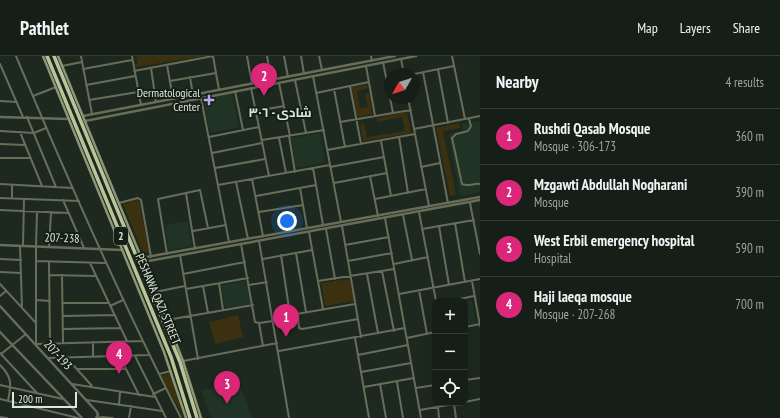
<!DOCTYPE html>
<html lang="en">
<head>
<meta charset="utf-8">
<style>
  :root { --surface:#161f17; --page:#1f2720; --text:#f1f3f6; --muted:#9ea2a1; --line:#353d36; --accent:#db2777 }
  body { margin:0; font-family:"PT Sans Narrow",Cairo,sans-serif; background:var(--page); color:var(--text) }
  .controls { position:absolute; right:12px; bottom:12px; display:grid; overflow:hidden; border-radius:8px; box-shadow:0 4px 16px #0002 }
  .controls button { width:36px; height:36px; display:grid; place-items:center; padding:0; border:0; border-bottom:1px solid var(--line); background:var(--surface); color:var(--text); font:20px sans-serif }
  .compass { position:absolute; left:384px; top:12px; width:36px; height:36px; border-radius:50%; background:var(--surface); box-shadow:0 4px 16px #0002; rotate:231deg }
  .scale { position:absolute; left:12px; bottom:10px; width:65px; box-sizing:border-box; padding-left:4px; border:2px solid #dee6df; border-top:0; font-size:11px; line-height:14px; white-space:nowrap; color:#dee6df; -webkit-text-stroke:3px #141f15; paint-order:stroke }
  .you { position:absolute; left:287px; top:165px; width:14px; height:14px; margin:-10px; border:3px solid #fff; border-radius:50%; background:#1a73e8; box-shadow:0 0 0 6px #1a73e833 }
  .badge { display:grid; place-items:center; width:26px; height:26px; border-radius:50%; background:var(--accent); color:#fff; font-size:13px; font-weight:700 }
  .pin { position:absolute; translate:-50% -33px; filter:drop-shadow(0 1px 2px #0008) }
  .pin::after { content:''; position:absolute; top:21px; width:14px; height:12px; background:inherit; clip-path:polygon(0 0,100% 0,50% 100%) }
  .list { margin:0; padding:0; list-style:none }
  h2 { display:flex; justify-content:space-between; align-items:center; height:52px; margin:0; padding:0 16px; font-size:17px }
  h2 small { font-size:13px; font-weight:400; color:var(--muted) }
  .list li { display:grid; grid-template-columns:26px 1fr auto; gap:12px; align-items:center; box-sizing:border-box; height:56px; padding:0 16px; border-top:1px solid var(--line) }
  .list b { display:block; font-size:15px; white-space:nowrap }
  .list p { margin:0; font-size:13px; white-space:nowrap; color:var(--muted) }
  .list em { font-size:13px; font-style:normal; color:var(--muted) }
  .icon { flex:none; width:22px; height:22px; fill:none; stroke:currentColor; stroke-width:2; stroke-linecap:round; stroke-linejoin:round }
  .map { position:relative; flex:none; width:480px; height:362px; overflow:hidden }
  header { display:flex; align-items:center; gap:24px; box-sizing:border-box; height:56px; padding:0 20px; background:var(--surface); border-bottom:1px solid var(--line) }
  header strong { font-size:19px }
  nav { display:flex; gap:22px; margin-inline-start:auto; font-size:14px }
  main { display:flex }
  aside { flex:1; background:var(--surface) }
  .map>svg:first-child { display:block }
  .built { fill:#213324 }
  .green { fill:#3b3010 }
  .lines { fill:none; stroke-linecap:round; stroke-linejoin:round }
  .minor { stroke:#686d5a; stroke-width:2 }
  .tertiary { stroke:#686d5a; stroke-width:2.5 }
  .secondary { stroke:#8e9678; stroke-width:2.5 }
  .trunk { stroke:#b9c498; stroke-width:3.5 }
  .poi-dot { fill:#b9aaf7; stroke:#141f15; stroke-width:1.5 }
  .labels { text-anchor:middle; stroke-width:4; stroke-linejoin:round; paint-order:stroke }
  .shield { fill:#141f15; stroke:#a1aaa2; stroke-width:1 }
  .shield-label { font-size:11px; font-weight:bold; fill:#dee6df }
  .poi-label { font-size:12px; fill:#dee6df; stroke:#141f15; text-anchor:end }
  .street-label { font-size:12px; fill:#dee6df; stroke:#141f15 }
  .neighbourhood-label { font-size:13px; font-weight:bold; fill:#dee6df; stroke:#141f15 }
</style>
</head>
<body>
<header>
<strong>Pathlet</strong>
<nav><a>Map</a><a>Layers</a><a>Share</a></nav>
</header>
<main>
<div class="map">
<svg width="480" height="362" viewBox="0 0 480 362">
  <rect width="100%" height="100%" fill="#1d291f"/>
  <path class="built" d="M232,37L239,71L210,77L203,44Z
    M480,65V136L460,140L449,78L463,76L462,68Z
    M320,77L325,106L296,112L291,82Z
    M188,165L192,190L169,194L165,169Z
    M246,225L251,248L225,252L221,229Z
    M472,245L476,267L465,269V246Z
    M240,329L252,362H211L201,334Z"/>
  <path class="green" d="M141,0H204L136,11L135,8H138L136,1Z
    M367,29L368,32L357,35L360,52L368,51L365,38L369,37L372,58L357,61L352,31Z
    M407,56L411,77L363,85L360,68L364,67L367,81L405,75L402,61L377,66V62Z
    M459,67L460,72L443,75L456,139L450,140L436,72Z
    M139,144L149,196L143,197L123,148Z
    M349,223L354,245L325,250L321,227Z
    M238,259L243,281L215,288L209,266Z
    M170,317L184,362L161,320Z"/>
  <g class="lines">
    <path class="minor" d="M16,0C67,122 121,244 181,362
      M81,0L92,58
      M132,0L141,49
      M247,0L252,28
      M267,0L271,24
      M284,0L288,21
      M301,0L304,18
      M319,0L322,14
      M371,0L372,5
      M452,0L465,63
      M401,3L404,18
      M383,6L390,42
      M0,8L23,61
      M167,9L173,43
      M62,10L82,6
      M366,10L375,60
      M151,12L156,46
      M83,13L132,4
      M438,13L448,67
      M134,15L213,0L219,34
      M423,16L448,147
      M414,18L454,10
      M313,20L341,166
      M190,21L193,39
      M295,24L306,77
      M170,25L216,17
      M279,27L290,80
      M86,29L135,20
      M350,30L361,88
      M251,32L269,120
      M334,33L345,91
      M235,35L243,74
      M316,37L369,26
      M33,40L56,31
      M201,42L229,186
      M390,42L393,57
      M408,42L429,150
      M89,44L138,36
      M0,45L17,46
      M256,55L284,50
      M27,61L56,131
      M469,63L471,70L468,75L456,78L452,82L462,128C468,131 474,127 480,128
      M340,66L411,54
      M414,73L480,60
      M0,75L34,77L46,72
      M20,76L42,130
      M289,80L295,116
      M209,81L259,71
      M399,81L408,137
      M279,82L286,117
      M262,84L324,74
      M381,85L391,140
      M0,88L25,89
      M327,94L415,78
      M212,97L262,87
      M0,102H31
      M330,111L384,101
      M421,111L440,107
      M215,112L265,103
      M313,112L323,169
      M370,120L378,160
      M252,123L263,180
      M236,126L248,183
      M334,127L387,117
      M0,128L73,132
      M218,129L330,109
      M300,132L307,172
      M186,137L195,193
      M256,140L316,129
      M0,142L79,145
      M12,142V129
      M375,143L426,133
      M63,144L84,192
      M119,147L138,142L141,144L151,201
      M470,147L480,198
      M0,154L69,157
      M37,156L36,190V288L143,285
      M259,156L303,149
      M419,156L436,245
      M403,159L412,204
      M385,162L421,362
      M455,167L465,226
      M342,170L361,281
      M439,170L449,229
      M326,173L335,223
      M422,173L474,164
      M193,175L226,169
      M309,176L323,253
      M259,185L289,362
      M241,188L255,266L259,267L273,265
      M345,189L389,181
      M20,190L22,252
      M23,190L24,143
      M49,191L51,157
      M296,197L306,256
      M167,198L158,143L200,134L208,172
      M180,199L198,303
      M281,199L290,259
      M0,203L21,204
      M263,203L312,194
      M36,205L105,207
      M348,205L392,197
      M49,206L50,288
      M90,207L127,285
      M394,208L428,201
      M382,215L394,275
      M0,216L21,217
      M183,218L245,206
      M367,218L378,277
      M49,219L96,220
      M62,219L63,287
      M318,225L394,213
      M472,225L480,270
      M219,227L223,254
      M0,228L36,267
      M249,229L267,226
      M203,230L208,257
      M186,233L248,222
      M419,234L427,278
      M155,236L185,230
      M399,238L480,223
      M0,240L6,235
      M36,244L50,245
      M450,245L474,240
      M62,247H109
      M110,250L123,244
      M298,258L299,272L302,273L358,263
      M63,260L115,259
      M273,262L355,248
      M167,264L253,249
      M259,267L263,290
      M465,271L480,268
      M63,273L121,272
      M355,282L369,362
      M407,282L435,276
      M93,286V301
      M279,295L405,272
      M0,297L37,337
      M1,298L26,278
      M358,299L408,289
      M135,300L166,362
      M66,301L92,330
      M120,301L139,339
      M48,302L149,299
      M183,305L277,287
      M0,309C13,322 11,329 8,345
      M77,313H126
      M361,316L411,307
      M159,318L171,315
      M465,324L480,322
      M397,326L403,362
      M72,328L155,341
      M380,328L386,362
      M0,329L63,343
      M364,331L414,322
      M416,332L435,329
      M153,338L166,332
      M0,343L78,362
      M87,344L162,355
      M465,346L480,343
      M454,348L456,362
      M119,349L120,336
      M438,351L439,362
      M420,354L460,347
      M0,361L7,362
      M97,362L102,361L113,362
      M129,362L131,350"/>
    <path class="tertiary" d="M83,60L395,0
      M0,61L69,63
      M85,65L416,0
      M0,189L122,194
      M141,202L480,141
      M143,206L480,144
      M0,250L97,356L98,359L96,362
      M0,276L82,362"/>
    <path class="secondary" d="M43,0L164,296L186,362
      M58,0L167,264L183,305L201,362"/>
    <path class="trunk" d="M47,0L171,301L190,362
      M54,0L163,265L180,306L197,362"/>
  </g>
  <path class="poi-dot" d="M207 38h4v4h4v4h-4v4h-4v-4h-4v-4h4z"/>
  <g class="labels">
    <rect class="shield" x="114" y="171" width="14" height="18" rx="3"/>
    <g class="shield-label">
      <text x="121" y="184">2</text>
    </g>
    <g class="poi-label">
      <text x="200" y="41">Dermatological<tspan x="200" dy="14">Center</tspan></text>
    </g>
    <g class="street-label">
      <text transform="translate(62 182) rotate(2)" y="4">207-238</text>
      <text transform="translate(158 243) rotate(67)" y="4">PESHAWA QAZI STREET</text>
      <text transform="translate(58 299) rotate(48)" y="4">207-193</text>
    </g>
    <g class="neighbourhood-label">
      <text x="280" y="61">شادی - ٣٠٦</text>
    </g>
  </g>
</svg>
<div class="controls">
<button>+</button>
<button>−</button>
<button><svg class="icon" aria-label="locate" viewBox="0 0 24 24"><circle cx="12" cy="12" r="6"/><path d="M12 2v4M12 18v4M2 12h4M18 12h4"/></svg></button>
</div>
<svg class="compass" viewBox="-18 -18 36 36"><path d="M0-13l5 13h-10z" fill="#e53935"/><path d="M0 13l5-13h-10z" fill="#9ea2a1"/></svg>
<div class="scale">200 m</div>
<div class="you"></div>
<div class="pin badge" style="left:286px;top:281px">1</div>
<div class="pin badge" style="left:264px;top:40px">2</div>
<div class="pin badge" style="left:227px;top:348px">3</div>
<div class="pin badge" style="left:119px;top:318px">4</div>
</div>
<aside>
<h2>Nearby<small>4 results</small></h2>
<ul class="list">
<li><span class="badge">1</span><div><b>Rushdi Qasab Mosque</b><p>Mosque · 306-173</p></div><em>360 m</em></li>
<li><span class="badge">2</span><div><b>Mzgawti Abdullah Nogharani</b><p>Mosque</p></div><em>390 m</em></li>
<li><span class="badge">3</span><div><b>West Erbil emergency hospital</b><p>Hospital</p></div><em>590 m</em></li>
<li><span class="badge">4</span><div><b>Haji laeqa mosque</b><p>Mosque · 207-268</p></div><em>700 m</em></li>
</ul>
</aside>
</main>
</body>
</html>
